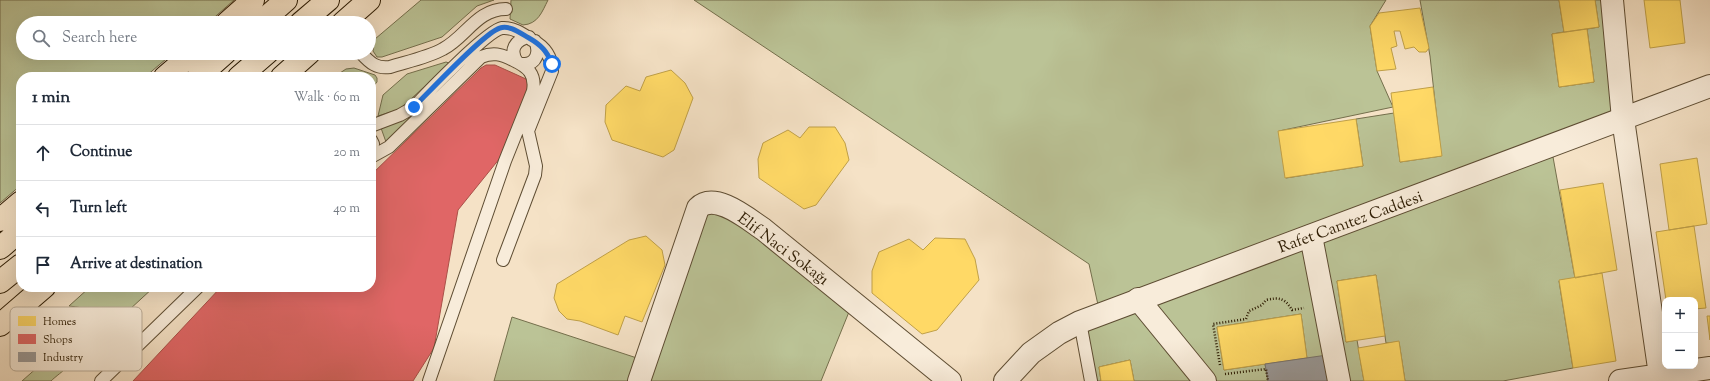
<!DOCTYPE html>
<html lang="en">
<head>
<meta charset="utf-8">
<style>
  :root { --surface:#fff; --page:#f2f2f3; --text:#1f2937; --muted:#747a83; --line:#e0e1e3 }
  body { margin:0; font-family:"Sorts Mill Goudy",serif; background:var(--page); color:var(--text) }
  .controls { position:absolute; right:12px; bottom:12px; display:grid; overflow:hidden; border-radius:8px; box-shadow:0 4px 16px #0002 }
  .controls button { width:36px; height:36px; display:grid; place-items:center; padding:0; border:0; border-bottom:1px solid var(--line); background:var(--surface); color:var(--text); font:20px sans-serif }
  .stop { position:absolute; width:12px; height:12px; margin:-9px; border:3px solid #1a73e8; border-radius:50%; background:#fff }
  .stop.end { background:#1a73e8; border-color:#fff; box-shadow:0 1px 4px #0008 }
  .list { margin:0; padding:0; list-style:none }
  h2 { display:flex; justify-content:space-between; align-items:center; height:52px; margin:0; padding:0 16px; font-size:17px }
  h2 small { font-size:13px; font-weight:400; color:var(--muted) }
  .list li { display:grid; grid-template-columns:26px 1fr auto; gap:12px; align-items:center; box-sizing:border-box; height:56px; padding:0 16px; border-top:1px solid var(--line) }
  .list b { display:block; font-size:15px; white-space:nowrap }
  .list em { font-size:13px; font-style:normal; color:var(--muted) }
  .icon { flex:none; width:22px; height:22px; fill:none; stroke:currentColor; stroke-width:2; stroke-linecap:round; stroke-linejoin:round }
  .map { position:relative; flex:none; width:1710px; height:381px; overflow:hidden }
  .search { position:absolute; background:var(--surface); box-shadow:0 4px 16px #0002; left:16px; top:16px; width:360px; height:44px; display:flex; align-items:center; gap:10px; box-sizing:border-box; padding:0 14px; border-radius:22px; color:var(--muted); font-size:15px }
  .panel { position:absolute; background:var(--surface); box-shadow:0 4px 16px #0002; left:16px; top:72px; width:360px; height:220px; border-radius:16px }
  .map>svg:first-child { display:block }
  .green { fill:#bbc396; stroke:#746f4c }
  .homes { fill:#ffd966; stroke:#c0a048 }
  .shops { fill:#e06666; stroke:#aa5048 }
  .industry { fill:#999; stroke:#78736c }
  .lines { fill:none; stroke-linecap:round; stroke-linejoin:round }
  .service-casing { stroke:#5e4d33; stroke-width:14 }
  .minor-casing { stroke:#5e4d33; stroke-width:24 }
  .tertiary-casing { stroke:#5e4d33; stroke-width:24 }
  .primary-casing { stroke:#2c1b02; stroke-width:24 }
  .path { stroke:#2c1b02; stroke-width:2.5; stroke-dasharray:1 2; stroke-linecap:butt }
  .service { stroke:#f8ecda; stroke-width:12 }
  .minor { stroke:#f8ecda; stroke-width:22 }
  .tertiary { stroke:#f8ecda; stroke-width:22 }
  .primary { stroke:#f5e2c6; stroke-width:22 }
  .route { stroke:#1a73e8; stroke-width:5 }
  .labels { text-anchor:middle; stroke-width:4; stroke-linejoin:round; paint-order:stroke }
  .street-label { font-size:16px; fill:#2c1b02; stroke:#f8ecda }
  .key { fill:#f8ecda; stroke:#bbad99; stroke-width:1 }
  .key-label { font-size:11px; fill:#2c1b02 }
</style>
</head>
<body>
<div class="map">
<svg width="1710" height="381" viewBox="0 0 1710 381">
  <rect width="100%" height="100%" fill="#f5e2c6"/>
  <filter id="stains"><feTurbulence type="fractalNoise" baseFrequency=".005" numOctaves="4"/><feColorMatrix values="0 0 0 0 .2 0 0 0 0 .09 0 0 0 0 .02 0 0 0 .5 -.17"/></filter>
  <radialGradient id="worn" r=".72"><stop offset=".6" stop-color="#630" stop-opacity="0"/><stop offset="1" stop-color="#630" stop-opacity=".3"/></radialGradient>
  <path class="green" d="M0,0H234L208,23H23V53H173L145,77H21V185L0,203Z
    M421,0H494L477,6L442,37L382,57H377L373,51L375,39Z
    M511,0H548C542,12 538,24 523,25L510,19Z
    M694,0H1386L1370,26L1377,71L1393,107L1279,131L1286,178L1363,166L1356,119L1394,113L1400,162L1441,156L1430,56L1420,0H1559L1564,32L1552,34L1559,87L1594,82L1587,29L1599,27L1595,0H1612L1623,119L1551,146L1575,278L1559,281L1573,368L1503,381H1405L1399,342L1386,343L1376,275L1337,281L1346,342L1357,340L1364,381H1339L1307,359L1301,314L1217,327L1224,370L1265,364L1268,381H1134L1130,360L1099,367L1101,381H1091L1080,322L1100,314L1089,264Z
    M446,62L449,63L448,65L400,109L378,116L383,95L407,74Z
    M354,68L375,75L377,78V82L371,89V77H334L346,69Z
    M412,115L413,116L386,142L381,128Z
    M708,202L853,302L821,381H494L512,317L646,361Z
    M90,287H154L116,322C105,326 102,317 94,312C86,308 77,307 69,306Z
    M66,342L76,345C82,360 60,372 51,381H22Z"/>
  <path class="homes" d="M1559,0H1595L1599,27L1564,32Z
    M1644,0H1680L1685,43L1650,48Z
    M1420,8L1429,48L1426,52H1419L1414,47L1405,49L1400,31H1394L1397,46L1391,48L1396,69L1377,71L1370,26L1379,13Z
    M1587,29L1594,82L1559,87L1552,34Z
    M671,70L685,83L693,98L674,150L663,157L612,140L605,122L606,105L626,86L640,91L646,77Z
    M1433,87L1442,156L1400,162L1391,93Z
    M1356,119L1363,166L1285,178L1278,131Z
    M809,127H835L845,143L849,160L816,205L804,209L759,178L758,159L763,143L788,130L800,138Z
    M1697,158L1707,224L1669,230L1660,164Z
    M1603,183L1617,270L1575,278L1560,190Z
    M1694,226L1706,308L1695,309V300H1666L1656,232Z
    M646,236L662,250L665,265L642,322L625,316L618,335L580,321L567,319L559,311L554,298L557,284L629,240Z
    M935,238L965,239L975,259L979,280L937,330L922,334L872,293V271L879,252L909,239L923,250Z
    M1602,273L1616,361L1573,368L1559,280Z
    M1376,275L1385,336L1346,342L1337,281Z
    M1301,314L1307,358L1224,370L1217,327Z
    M1707,316H1710V340Z
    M1399,341L1405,381H1364L1358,348Z
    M1130,360L1134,381H1101L1099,367Z"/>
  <path class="shops" d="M486,65H495L526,79L529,87L500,158L458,210L434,348L413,381H133L221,287H371V175L481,68Z"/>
  <path class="industry" d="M1334,354L1339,381H1268L1265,364Z"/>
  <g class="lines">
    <defs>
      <path id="service" d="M361,53C370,63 377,69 390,67C406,62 429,57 443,49C466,37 477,9 506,9
        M517,62C509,50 515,40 529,37
        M523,64C537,65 540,51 535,41
        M371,126L400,115L414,107C427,93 488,30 502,28C513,27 523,34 532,40C545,47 552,57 552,71L528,131L536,166L535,175L503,260
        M371,140L373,144L371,153
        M371,157L389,147L481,57C493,52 501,54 513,60C528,67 536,74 533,91L505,161L429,381
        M1080,322L1091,381
        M101,381L198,287"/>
      <path id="minor" d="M1612,0L1623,119L1660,375
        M1311,236L1339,381
        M1138,299L1205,381
        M639,381L698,208C715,191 748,219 763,229L950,381
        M1620,381L1710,368"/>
      <path id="tertiary" d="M1005,381L1031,353L1059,333L1080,322L1710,86"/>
      <path id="primary" d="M227,23L253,0
        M260,23L286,0
        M301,23L328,0
        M343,23L369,0
        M165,77L193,53
        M198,77L225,53
        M239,77L267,53
        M282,77L309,53
        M0,220L21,202
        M0,248L21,230
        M0,282L21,265
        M0,325L44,287"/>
    </defs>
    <use href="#service" class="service-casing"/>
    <use href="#minor" class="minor-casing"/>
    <use href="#tertiary" class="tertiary-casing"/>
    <use href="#primary" class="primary-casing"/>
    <path class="path" d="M1220,365L1213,324L1246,319L1249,311L1262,305L1266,300C1279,297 1285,298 1292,310L1304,308
      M1225,374L1266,369L1268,381"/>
    <use href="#service" class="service"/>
    <use href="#minor" class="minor"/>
    <use href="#tertiary" class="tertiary"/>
    <use href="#primary" class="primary"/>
  </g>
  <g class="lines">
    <path class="route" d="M414,107C428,93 485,32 500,28C510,25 520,33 529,38C541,45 547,51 552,64"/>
  </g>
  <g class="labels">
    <g class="street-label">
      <text transform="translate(1350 221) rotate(-20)" y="6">Rafet Canıtez Caddesi</text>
      <text transform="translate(784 248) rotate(37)" y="6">Elif Naci Sokağı</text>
    </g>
  </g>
  <rect x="10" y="307" width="132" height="64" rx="6" class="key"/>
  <rect x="18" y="316" width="18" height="10" fill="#ffd966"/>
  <rect x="18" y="334" width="18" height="10" fill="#e06666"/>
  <rect x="18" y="352" width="18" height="10" fill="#999"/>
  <g class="key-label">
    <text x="43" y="325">Homes</text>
    <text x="43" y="343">Shops</text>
    <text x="43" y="361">Industry</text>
  </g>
  <rect width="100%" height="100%" filter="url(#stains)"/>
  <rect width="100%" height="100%" fill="url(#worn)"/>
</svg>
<div class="controls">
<button>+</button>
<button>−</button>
</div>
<div class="stop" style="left:552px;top:64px"></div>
<div class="stop end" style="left:414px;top:107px"></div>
<div class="search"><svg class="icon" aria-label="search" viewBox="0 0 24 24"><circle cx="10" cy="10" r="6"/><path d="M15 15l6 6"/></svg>Search here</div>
<section class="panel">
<h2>1 min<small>Walk · 60 m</small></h2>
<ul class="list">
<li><svg class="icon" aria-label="ahead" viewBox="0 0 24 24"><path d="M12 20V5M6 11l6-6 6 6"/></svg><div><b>Continue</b></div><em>20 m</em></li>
<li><svg class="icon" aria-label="left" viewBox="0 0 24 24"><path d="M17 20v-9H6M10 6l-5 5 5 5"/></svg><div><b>Turn left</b></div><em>40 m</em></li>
<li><svg class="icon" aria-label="arrive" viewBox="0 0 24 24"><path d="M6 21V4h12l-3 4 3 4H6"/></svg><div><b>Arrive at destination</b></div></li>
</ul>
</section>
</div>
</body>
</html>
